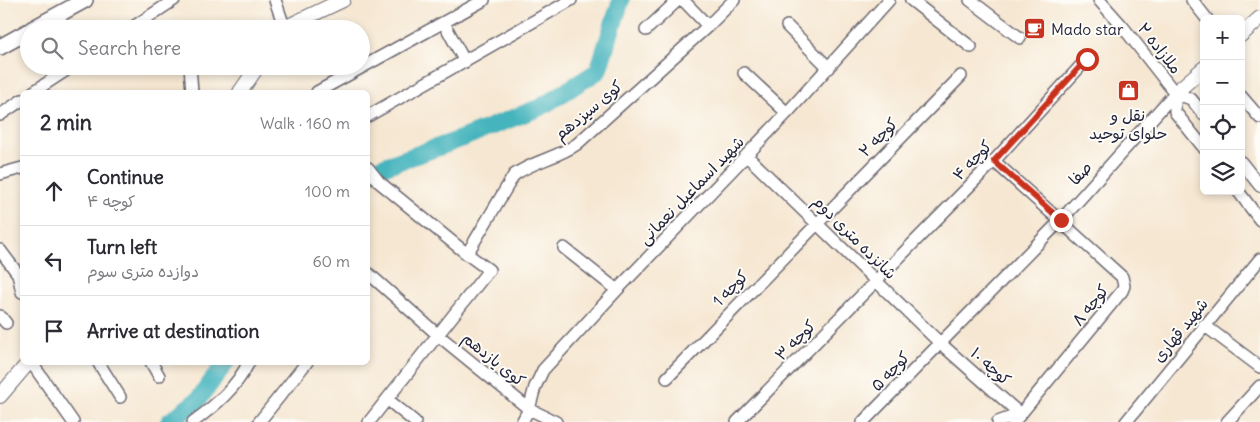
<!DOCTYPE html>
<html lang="en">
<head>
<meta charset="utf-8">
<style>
  :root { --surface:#fff; --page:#f7f7f7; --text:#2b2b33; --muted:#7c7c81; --line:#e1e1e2 }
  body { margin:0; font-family:Delius,"Playpen Sans Arabic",sans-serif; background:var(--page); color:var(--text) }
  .controls { position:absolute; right:15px; top:15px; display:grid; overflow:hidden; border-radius:8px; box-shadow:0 2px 8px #0003 }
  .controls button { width:45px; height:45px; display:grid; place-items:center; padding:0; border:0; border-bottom:1px solid var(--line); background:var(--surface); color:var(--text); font:25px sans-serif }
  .stop { position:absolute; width:15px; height:15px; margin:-11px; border:4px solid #c8321e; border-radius:50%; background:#fff }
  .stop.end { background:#c8321e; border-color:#fff; box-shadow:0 1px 5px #0008 }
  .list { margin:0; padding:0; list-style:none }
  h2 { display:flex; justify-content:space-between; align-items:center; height:65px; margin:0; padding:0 20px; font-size:21px }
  h2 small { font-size:16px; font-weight:400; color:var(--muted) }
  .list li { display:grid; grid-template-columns:32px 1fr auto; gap:15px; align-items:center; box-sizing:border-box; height:70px; padding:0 20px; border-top:1px solid var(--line) }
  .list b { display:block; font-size:19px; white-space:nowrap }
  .list p { margin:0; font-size:16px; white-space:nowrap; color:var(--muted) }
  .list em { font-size:16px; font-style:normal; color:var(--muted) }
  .icon { flex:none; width:28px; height:28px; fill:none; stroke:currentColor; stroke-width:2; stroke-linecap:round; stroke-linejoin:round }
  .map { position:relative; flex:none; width:1260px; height:422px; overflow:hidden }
  .search { position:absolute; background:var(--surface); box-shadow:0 2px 8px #0003; left:20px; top:20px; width:350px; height:55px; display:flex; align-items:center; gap:12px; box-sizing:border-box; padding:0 18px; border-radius:28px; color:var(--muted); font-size:19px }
  .panel { position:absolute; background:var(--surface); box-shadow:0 2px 8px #0003; left:20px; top:90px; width:350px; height:275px; border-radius:8px }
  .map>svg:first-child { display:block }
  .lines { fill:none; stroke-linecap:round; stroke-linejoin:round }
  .river { stroke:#45b4bd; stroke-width:18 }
  .minor-casing { stroke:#6c6770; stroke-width:14 }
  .tertiary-casing { stroke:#6c6770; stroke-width:16 }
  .secondary-casing { stroke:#6c6770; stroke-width:18 }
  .minor { stroke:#fff; stroke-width:11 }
  .tertiary { stroke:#fff; stroke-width:14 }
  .secondary { stroke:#fff; stroke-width:15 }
  .route { stroke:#c8321e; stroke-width:6 }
  .labels { text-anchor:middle; stroke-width:4; stroke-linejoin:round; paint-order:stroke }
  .poi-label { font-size:16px; fill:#22223b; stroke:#fdfcf7; text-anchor:start }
  .street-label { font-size:16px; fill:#22223b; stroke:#fdfcf7 }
</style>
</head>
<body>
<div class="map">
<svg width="1260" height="422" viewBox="0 0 1260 422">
  <rect width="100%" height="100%" fill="#fdfcf7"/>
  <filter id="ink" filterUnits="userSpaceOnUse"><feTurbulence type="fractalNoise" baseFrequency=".02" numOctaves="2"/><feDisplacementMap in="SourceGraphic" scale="10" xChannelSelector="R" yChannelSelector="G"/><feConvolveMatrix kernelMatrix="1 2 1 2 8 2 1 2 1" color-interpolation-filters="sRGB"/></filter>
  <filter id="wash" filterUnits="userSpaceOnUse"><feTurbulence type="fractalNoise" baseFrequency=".0096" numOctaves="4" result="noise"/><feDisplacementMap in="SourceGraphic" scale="20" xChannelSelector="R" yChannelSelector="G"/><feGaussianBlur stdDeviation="1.12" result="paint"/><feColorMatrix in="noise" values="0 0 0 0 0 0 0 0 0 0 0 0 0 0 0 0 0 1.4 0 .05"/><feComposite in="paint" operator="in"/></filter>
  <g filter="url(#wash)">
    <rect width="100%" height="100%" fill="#f6e7d2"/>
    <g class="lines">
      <path class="river" d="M368,172L450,143L541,107L598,71L621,0
        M169,422L198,400L226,362"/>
    </g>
  </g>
  <g filter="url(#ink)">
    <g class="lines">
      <defs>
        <path id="minor" d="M275,0L284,26
          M683,0L708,26
          M911,0L971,47
          M970,0L1020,38
          M1099,0L1123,27L1175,93
          M1192,0L1207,19
          M444,23L465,62
          M787,26L829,68
          M130,29L174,0
          M646,30L678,0
          M190,66L192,92
          M744,73L787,113
          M33,92L73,66
          M317,92L484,0
          M1175,93V112L1204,148
          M1175,93L1191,99L1204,115
          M1241,96L1260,118
          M0,115L22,100
          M368,116L571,0
          M747,156L940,343L1020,414
          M994,161L1122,277L1124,286L1122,291L1014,422
          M1241,162L1260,186
          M368,168L379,182L467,254
          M0,174L22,168
          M1238,191L1260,220
          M564,248L617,290
          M0,250L18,274L22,292
          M368,273L438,335L529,409L556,422
          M0,316L6,323
          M1204,325L1260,367
          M31,362L73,422
          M98,362L120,397
          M151,362L159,376
          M667,378L961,76
          M387,399L415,422
          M193,422C216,405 236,388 249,362
          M259,422L307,362
          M369,422L489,270L467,254L514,175C533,161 557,158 577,144L708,26L734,0
          M522,422L529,409L535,387L543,370L617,290L787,113L889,0
          M737,422L994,161L1087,59
          M863,422L1061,220L1175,93
          M998,422L1020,414
          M1126,422L1260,259
          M1227,422L1260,386"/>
        <path id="tertiary" d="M282,29L343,0
          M1241,35L1260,18
          M240,92L258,66
          M1175,93L1204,68
          M0,396L29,362"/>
        <path id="secondary" d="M32,29L85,0
          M0,47L29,31"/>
      </defs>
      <use href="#minor" class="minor-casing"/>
      <use href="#tertiary" class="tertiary-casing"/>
      <use href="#secondary" class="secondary-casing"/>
      <use href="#minor" class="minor"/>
      <use href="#tertiary" class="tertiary"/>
      <use href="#secondary" class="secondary"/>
    </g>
  </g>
  <g class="lines" filter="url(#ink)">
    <path class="route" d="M1061,220L994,161L1087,59"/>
  </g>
  <defs>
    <symbol id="cafe-square" viewBox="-11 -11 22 22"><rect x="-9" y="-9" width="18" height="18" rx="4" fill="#c8321e" stroke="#fdfcf7"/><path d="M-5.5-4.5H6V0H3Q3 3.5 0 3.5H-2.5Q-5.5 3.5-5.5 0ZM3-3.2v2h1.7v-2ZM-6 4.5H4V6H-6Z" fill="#fff"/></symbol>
    <symbol id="shop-square" viewBox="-11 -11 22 22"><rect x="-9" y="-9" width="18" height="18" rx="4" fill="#c8321e" stroke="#fdfcf7"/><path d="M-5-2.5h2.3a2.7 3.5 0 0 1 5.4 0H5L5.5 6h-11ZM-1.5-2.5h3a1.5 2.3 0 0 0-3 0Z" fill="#fff"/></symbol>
  </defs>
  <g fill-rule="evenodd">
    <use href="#cafe-square" x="1022" y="16" width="25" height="25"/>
    <use href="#shop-square" x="1116" y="78" width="25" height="25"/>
  </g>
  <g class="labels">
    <g class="poi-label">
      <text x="1051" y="35">Mado star</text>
      <text x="1128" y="121" text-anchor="middle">نقل و<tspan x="1128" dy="18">حلوای توحید</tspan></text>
    </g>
    <g class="street-label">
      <text transform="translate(1160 48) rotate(52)" y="6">ملازاده ۲</text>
      <text transform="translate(588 110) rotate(-40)" y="6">کوی سیزدهم</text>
      <text transform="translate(878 137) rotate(-45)" y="6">کوچه ۲</text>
      <text transform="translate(972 160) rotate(-46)" y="6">کوچه ۴</text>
      <text transform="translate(1080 173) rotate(-48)" y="6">صفا</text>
      <text transform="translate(691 190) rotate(-46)" y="6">شهید اسماعیل نعمانی</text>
      <text transform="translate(855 237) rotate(45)" y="6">شانزده متری دوم</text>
      <text transform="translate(730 288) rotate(-46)" y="6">کوچه 1</text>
      <text transform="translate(1090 305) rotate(-51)" y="6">کوچه ۸</text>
      <text transform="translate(1180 330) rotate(-51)" y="6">شهید قهاری</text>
      <text transform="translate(795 340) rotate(-45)" y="6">کوچه ۳</text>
      <text transform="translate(494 359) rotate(39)" y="6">کوی یازدهم</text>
      <text transform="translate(991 366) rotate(42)" y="6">کوچه ۱۰</text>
      <text transform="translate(890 371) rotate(-46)" y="6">کوچه ۵</text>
    </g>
  </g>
</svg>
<div class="controls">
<button>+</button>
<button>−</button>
<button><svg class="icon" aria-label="locate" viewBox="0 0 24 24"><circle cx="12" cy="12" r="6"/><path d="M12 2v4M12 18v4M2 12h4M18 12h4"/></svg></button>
<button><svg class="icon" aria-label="layers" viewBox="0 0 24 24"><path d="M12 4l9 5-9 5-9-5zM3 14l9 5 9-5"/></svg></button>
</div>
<div class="stop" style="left:1087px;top:59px"></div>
<div class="stop end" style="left:1061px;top:220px"></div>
<div class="search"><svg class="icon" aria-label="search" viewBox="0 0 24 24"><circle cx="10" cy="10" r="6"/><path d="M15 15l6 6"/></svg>Search here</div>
<section class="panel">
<h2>2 min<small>Walk · 160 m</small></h2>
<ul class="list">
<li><svg class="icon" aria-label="ahead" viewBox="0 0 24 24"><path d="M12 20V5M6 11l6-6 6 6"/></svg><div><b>Continue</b><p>کوچه ۴</p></div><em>100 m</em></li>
<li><svg class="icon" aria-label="left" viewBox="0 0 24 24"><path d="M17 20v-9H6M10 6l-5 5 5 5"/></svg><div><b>Turn left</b><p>دوازده متری سوم</p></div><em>60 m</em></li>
<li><svg class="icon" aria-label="arrive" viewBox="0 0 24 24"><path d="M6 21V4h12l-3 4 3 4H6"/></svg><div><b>Arrive at destination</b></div></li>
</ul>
</section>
</div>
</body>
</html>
